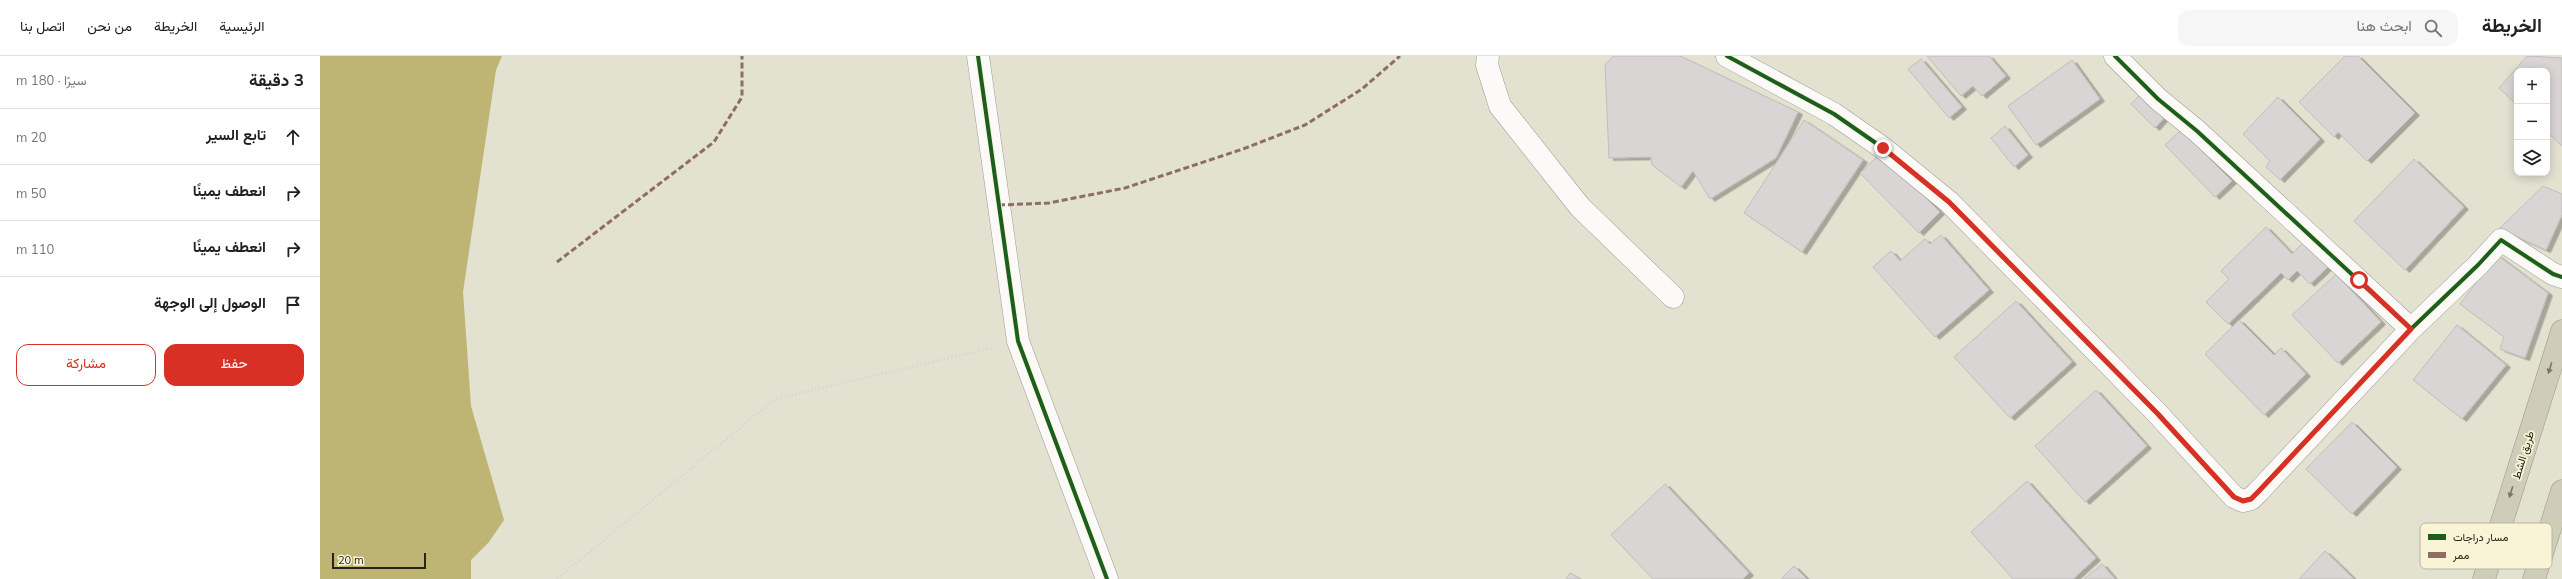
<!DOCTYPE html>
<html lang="ar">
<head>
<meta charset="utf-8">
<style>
  :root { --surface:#fff; --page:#f6f6f6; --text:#202124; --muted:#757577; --line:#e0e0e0; --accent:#d93025 }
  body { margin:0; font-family:Mulish,Vazirmatn,sans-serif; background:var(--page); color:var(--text); direction:rtl }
  .controls { position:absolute; right:12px; top:12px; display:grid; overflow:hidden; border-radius:8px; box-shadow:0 2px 10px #0003 }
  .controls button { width:36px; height:36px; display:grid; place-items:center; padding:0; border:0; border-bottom:1px solid var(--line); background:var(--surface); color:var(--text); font:20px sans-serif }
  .scale { position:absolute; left:12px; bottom:10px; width:94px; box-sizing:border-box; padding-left:4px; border:2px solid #262418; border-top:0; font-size:11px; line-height:14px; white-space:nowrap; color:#262418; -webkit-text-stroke:3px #f8f4d5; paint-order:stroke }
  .stop { position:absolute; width:12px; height:12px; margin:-9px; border:3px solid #d93025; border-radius:50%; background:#fff }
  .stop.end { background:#d93025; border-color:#fff; box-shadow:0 1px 4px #0008 }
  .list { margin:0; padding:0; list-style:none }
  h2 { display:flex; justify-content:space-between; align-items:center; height:52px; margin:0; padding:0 16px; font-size:17px }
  h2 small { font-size:13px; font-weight:400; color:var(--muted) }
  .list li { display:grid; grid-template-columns:26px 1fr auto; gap:12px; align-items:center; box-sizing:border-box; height:56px; padding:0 16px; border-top:1px solid var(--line) }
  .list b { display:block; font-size:15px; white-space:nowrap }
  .list em { font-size:13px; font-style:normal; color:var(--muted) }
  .actions { display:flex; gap:8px; padding:12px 16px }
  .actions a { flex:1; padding:9px 0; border:1px solid var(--accent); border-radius:12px; text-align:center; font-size:14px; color:var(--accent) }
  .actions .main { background:var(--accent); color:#fff }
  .icon { flex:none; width:22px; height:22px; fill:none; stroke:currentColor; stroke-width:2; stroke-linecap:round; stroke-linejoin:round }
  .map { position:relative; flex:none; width:2242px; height:523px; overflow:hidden; direction:ltr }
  header { display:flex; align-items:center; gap:24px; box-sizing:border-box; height:56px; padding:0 20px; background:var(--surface); border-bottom:1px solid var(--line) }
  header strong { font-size:19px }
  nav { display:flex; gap:22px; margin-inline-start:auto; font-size:14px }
  .search { width:280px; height:36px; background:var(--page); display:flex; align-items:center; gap:10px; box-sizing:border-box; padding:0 14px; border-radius:12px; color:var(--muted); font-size:15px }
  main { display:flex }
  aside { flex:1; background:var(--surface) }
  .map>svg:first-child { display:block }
  .water { fill:#beb474 }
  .building { fill:#d8d5d4; stroke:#c0bebc; filter:url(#shadow) }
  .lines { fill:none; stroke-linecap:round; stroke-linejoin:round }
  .minor-casing { stroke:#9e9c8f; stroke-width:23 }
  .highway-casing { stroke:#9a977d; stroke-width:23 }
  .path { stroke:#d5d3ce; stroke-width:2.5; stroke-dasharray:1 3; stroke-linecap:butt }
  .minor { stroke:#fbfaf8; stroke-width:22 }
  .highway { stroke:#cfcdba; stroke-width:22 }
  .quiet { stroke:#8d6e63; stroke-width:3; stroke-dasharray:6 3; stroke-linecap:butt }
  .cycleway-casing { stroke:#f8f4d5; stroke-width:6 }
  .cycleway { stroke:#1b5e20; stroke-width:4 }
  .oneway { fill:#7a7869 }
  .route { stroke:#d93025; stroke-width:5 }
  .labels { text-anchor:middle; stroke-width:3.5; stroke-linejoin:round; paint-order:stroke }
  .street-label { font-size:11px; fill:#262418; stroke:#f8f4d5 }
  .key { fill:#f8f4d5; stroke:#b9b69c; stroke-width:1 }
  .key-label { font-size:11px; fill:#262418 }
</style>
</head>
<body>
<header>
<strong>الخريطة</strong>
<div class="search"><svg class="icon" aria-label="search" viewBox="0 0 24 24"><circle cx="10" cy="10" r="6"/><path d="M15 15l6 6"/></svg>ابحث هنا</div>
<nav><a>الرئيسية</a><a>الخريطة</a><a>من نحن</a><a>اتصل بنا</a></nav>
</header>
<main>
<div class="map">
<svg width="2242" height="523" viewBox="0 0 2242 523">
  <defs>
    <filter id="shadow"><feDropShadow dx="4.5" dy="2.5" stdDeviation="0" flood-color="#0004"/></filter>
  </defs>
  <rect width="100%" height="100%" fill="#e3e1d0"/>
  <path class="water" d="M0,0H182L176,14L143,236L151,350L184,464L169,486L151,504V523H0Z"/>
  <path class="building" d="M1293,0H1360L1478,56L1456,102L1390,143L1373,115L1361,131L1332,109L1331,101L1289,102L1285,9Z
    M1607,0H1669L1686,20L1662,40L1653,30L1641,40Z
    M2025,0H2038L2095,57L2047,105L2018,76L2014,81L1979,46Z
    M2207,0L2242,2V90L2227,76V15H2197V49L2179,32Z
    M1601,3L1642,51L1629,62L1588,13Z
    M1752,4L1780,43L1716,89L1688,50Z
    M1820,39L1844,62L1835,72L1811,48Z
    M1958,41L2000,83L1960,124L1946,111L1950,105L1923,78Z
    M1484,64L1543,104L1482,196L1424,157Z
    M1685,70L1708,99L1694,111L1671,82Z
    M1861,74L1912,125L1895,141L1845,89Z
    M1561,97L1620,156L1599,177L1540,117Z
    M2094,103L2144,151L2085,214L2034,165Z
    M2223,130L2242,138V159L2226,194L2179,173Z
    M1946,171L1972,198L1984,186L2008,211L1990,228L1977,215L1968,224L1961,217L1908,268L1886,246L1909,223L1901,215Z
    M1621,179L1669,234L1615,281L1553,211L1571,195L1580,205L1605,183L1610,188Z
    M2177,199L2228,237L2205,302L2180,293L2184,281L2140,248Z
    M2016,218L2061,266L2018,307L1972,259Z
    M1696,245L1752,306L1690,362L1634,301Z
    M1919,264L1954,299L1961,292L1986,318L1944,359L1885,298Z
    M2137,269L2186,309L2142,363L2093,324Z
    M1776,334L1827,390L1765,446L1715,390Z
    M2032,366L2077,411L2032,458L1986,413Z
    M1707,425L1776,502L1753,523H1693L1651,476Z
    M1345,428L1429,517L1423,523H1333L1291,479Z
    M2005,495L2034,523H1979Z
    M1782,508L1795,523H1764Z
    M1474,510L1487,523H1461Z
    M1250,517L1260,523H1246Z"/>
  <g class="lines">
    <defs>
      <path id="minor" d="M658,0L698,285L787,523
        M1168,0L1167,9L1180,50L1260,151L1353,241
        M1407,0L1514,58L1563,92L1629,146L1837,357L1914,441L1923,445L1931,443L1938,436L2091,273
        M1795,0L1838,43L1877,75L2091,273L2158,209L2181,184L2233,218L2242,221"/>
      <path id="highway" d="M2164,523L2242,275
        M2214,523L2242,435"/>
    </defs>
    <use href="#minor" class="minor-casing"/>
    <use href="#highway" class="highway-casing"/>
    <path class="path" d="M237,523L455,343L672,292"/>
    <use href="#minor" class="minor"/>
    <use href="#highway" class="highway"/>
    <path class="quiet" d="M679,149L729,147L805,132L923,93L985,69L1042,33L1080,0
      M237,206L394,86L422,41V0"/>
    <defs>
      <path id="cycleway" d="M658,0L698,285L787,523
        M1407,0L1514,58L1563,92L1629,146L1837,357L1914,441L1923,445L1931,443L1938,436L2091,273
        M1795,0L1838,43L1877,75L2091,273L2158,209L2181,184L2233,218L2242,221"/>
    </defs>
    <use href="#cycleway" class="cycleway-casing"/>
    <use href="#cycleway" class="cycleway"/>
  </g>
  <defs><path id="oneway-solid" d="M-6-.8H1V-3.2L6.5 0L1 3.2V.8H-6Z"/></defs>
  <g class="oneway">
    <use href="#oneway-solid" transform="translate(2230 312) rotate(107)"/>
    <use href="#oneway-solid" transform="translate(2191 436) rotate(107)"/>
  </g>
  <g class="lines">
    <path class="route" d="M1563,92L1629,146L1837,357L1914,441L1923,445L1931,443L1938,436L2091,273L2039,224"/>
  </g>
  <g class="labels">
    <g class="street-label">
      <text transform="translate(2203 399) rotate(-73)" y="4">طريق الشط</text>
    </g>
  </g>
  <rect x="2100" y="467" width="132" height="46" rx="6" class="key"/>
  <rect x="2108" y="478" width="18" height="6" fill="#1b5e20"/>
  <rect x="2108" y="496" width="18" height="6" fill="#8d6e63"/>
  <g class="key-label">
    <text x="2133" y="485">مسار دراجات</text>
    <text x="2133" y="503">ممر</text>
  </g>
</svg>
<div class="controls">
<button>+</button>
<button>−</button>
<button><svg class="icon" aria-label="layers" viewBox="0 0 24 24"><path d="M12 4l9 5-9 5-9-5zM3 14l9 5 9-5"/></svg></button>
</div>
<div class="scale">20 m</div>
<div class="stop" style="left:2039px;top:224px"></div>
<div class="stop end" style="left:1563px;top:92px"></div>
</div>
<aside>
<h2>3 دقيقة<small>سيرًا · 180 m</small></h2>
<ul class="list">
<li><svg class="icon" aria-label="ahead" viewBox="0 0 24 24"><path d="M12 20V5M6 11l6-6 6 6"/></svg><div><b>تابع السير</b></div><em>20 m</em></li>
<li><svg class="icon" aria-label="right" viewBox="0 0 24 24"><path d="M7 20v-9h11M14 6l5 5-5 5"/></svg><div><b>انعطف يمينًا</b></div><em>50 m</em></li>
<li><svg class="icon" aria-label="right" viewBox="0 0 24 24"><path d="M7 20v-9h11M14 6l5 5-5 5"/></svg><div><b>انعطف يمينًا</b></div><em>110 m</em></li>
<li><svg class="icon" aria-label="arrive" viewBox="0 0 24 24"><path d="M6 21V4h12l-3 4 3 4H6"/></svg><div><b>الوصول إلى الوجهة</b></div></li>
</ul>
<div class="actions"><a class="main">حفظ</a><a>مشاركة</a></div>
</aside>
</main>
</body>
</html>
